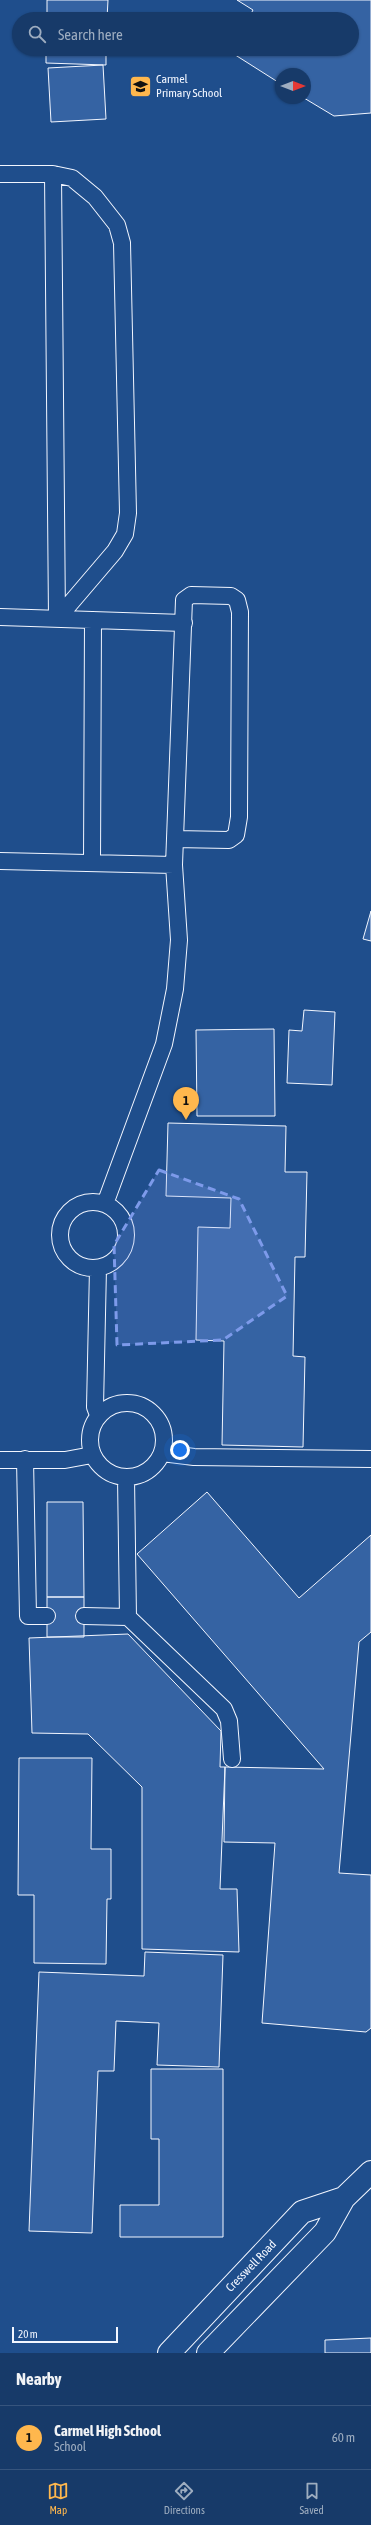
<!DOCTYPE html>
<html lang="en">
<head>
<meta charset="utf-8">
<style>
  :root { --surface:#173a69; --page:#244571; --text:#f1f3f6; --muted:#9eadc0; --line:#36547d; --accent:#ffb74d }
  body { margin:0; font-family:"Asap Condensed",sans-serif; background:var(--page); color:var(--text) }
  .compass { position:absolute; left:275px; top:68px; width:36px; height:36px; border-radius:50%; background:var(--surface); box-shadow:0 1px 3px #0004; rotate:90deg }
  .scale { position:absolute; left:12px; bottom:10px; width:106px; box-sizing:border-box; padding-left:4px; border:2px solid #f2f6ff; border-top:0; font-size:11px; line-height:14px; white-space:nowrap; color:#f2f6ff; -webkit-text-stroke:3px #1f4e8c; paint-order:stroke }
  .you { position:absolute; left:180px; top:1450px; width:14px; height:14px; margin:-10px; border:3px solid #fff; border-radius:50%; background:#1a73e8; box-shadow:0 0 0 6px #1a73e833 }
  .badge { display:grid; place-items:center; width:26px; height:26px; border-radius:50%; background:var(--accent); color:#111; font-size:13px; font-weight:700 }
  .pin { position:absolute; translate:-50% -33px; filter:drop-shadow(0 1px 2px #0008) }
  .pin::after { content:''; position:absolute; top:21px; width:14px; height:12px; background:inherit; clip-path:polygon(0 0,100% 0,50% 100%) }
  .list { margin:0; padding:0; list-style:none }
  h2 { display:flex; justify-content:space-between; align-items:center; height:52px; margin:0; padding:0 16px; font-size:17px }
  h2 small { font-size:13px; font-weight:400; color:var(--muted) }
  .list li { display:grid; grid-template-columns:26px 1fr auto; gap:12px; align-items:center; box-sizing:border-box; height:64px; padding:0 16px; border-top:1px solid var(--line) }
  .list b { display:block; font-size:15px; white-space:nowrap }
  .list p { margin:0; font-size:13px; white-space:nowrap; color:var(--muted) }
  .list em { font-size:13px; font-style:normal; color:var(--muted) }
  .icon { flex:none; width:22px; height:22px; fill:none; stroke:currentColor; stroke-width:2; stroke-linecap:round; stroke-linejoin:round }
  .map { position:relative; flex:none; width:371px; height:2353px; overflow:hidden }
  .search { position:absolute; background:var(--surface); box-shadow:0 1px 3px #0004; left:12px; right:12px; top:12px; height:44px; display:flex; align-items:center; gap:10px; box-sizing:border-box; padding:0 14px; border-radius:22px; color:var(--muted); font-size:15px }
  .sheet { height:116px; background:var(--surface) }
  nav { display:flex; justify-content:space-around; align-items:center; box-sizing:border-box; height:56px; border-top:1px solid var(--line); background:var(--surface); font-size:11px; color:var(--muted) }
  nav a { display:grid; justify-items:center; gap:2px }
  nav .on { color:var(--accent) }
  .map>svg:first-child { display:block }
  .building { fill:#3563a3; stroke:#f2f6ff }
  .lines { fill:none; stroke-linecap:round; stroke-linejoin:round }
  .lane-casing { stroke:#f2f6ff; stroke-width:18 }
  .street-casing { stroke:#f2f6ff; stroke-width:24 }
  .lane { stroke:#1f4e8c; stroke-width:16 }
  .street { stroke:#1f4e8c; stroke-width:22 }
  .marked { fill:#7d9aea; fill-opacity:0.2; stroke:#7d9aea; stroke-width:3; stroke-dasharray:8 5; stroke-linejoin:round }
  .labels { text-anchor:middle; stroke-width:3; stroke-linejoin:round; paint-order:stroke }
  .poi-label { font-size:12px; fill:#f2f6ff; stroke:#1f4e8c; text-anchor:start }
  .street-label { font-size:12px; fill:#f2f6ff; stroke:#1f4e8c }
</style>
</head>
<body>
<div class="map">
<svg width="371" height="2353" viewBox="0 0 371 2353">
  <rect width="100%" height="100%" fill="#1f4e8c"/>
  <path class="building" d="M47,0H108L107,19H47Z
    M237,0H371V113L334,116L304,98L305,74H281V84L229,51L230,49H352V19H248L253,10Z
    M46,49H106V65L46,63Z
    M103,65L106,119L51,122L48,68Z
    M371,911V941L363,939Z
    M304,1010L335,1012L332,1085L287,1083L289,1030L302,1031Z
    M274,1029L275,1116H197L196,1030Z
    M168,1123L286,1126L285,1172H307L305,1257H295L293,1356L305,1357L303,1447L222,1445L224,1341L196,1340L198,1227L230,1228L231,1198L166,1196Z
    M207,1492L299,1598L371,1535V1632L359,1642L339,1873L371,1875V2028L366,2032L262,2023L275,1843L224,1842L225,1767L324,1769L137,1554Z
    M47,1502H83L84,1597H47Z
    M47,1597H84V1637H47Z
    M128,1634L221,1731L220,1767H225L220,1889H237L239,1952L142,1949V1787L88,1734L32,1733L29,1638Z
    M19,1758H92L91,1849H111V1899H107L106,1964L34,1963V1895H18Z
    M145,1952L223,1955L219,2067L157,2065L159,2023L116,2021L114,2071H98L92,2233L29,2231L39,1972L144,1976Z
    M151,2069H223V2237H120V2205H159V2139H151Z
    M371,2338V2353H325V2340Z"/>
  <g class="lines">
    <defs>
      <path id="lane" d="M0,174H53L72,178L95,197L117,225L122,243L128,513L125,534L115,551L57,619
        M53,174L57,619
        M0,617L184,623
        M0,861L174,865
        M92,863L93,620
        M60 1235a33 33 0 1 1 66 0a33 33 0 1 1-66 0Z
        M105,1204L164,1044L175,989L179,940L174,865L184,600L191,595L231,596L237,600L240,612L239,817L236,835L229,840L175,839
        M98,1268L95,1407L98,1415
        M90 1440a37 37 0 1 1 74 0a37 37 0 1 1-74 0Z
        M162,1453L194,1457L371,1459
        M25,1459L28,1616H47
        M0,1460H65L92,1455
        M126,1478L128,1617
        M84,1616L128,1617L224,1709L229,1721L232,1759"/>
      <path id="street" d="M169,2353L302,2212L344,2198
        M208,2353L325,2232L344,2198L371,2172"/>
    </defs>
    <use href="#lane" class="lane-casing"/>
    <use href="#street" class="street-casing"/>
    <use href="#lane" class="lane"/>
    <use href="#street" class="street"/>
  </g>
  <path class="marked" d="M159,1170L239,1199L287,1296L223,1340L117,1345L114,1245Z"/>
  <defs>
    <symbol id="school-square" viewBox="-11 -11 22 22"><rect x="-9" y="-9" width="18" height="18" rx="4" fill="#ffb74d" stroke="#1f4e8c"/><path d="M0-5L7-2L0 1L-7-2ZM-4 1L0 2.5L4 1V4Q0 6-4 4Z" fill="#111"/></symbol>
  </defs>
  <g fill-rule="evenodd">
    <use href="#school-square" x="128" y="74" width="25" height="25"/>
  </g>
  <g class="labels">
    <g class="poi-label">
      <text x="156" y="83">Carmel<tspan x="156" dy="14">Primary School</tspan></text>
    </g>
    <g class="street-label">
      <text transform="translate(251 2266) rotate(-46)" y="4">Cresswell Road</text>
    </g>
  </g>
</svg>
<svg class="compass" viewBox="-18 -18 36 36"><path d="M0-13l5 13h-10z" fill="#e53935"/><path d="M0 13l5-13h-10z" fill="#9eadc0"/></svg>
<div class="scale">20 m</div>
<div class="you"></div>
<div class="pin badge" style="left:186px;top:1120px">1</div>
<div class="search"><svg class="icon" aria-label="search" viewBox="0 0 24 24"><circle cx="10" cy="10" r="6"/><path d="M15 15l6 6"/></svg>Search here</div>
</div>
<section class="sheet">
<h2>Nearby<small></small></h2>
<ul class="list">
<li><span class="badge">1</span><div><b>Carmel High School</b><p>School</p></div><em>60 m</em></li>
</ul>
</section>
<nav>
<a class="on"><svg class="icon" aria-label="map" viewBox="0 0 24 24"><path d="M3 6l6-2 6 2 6-2v14l-6 2-6-2-6 2zM9 4v14M15 6v14"/></svg>Map</a>
<a><svg class="icon" aria-label="directions" viewBox="0 0 24 24"><path d="M12 3l9 9-9 9-9-9zM9 14v-3h6M13 9l2 2-2 2"/></svg>Directions</a>
<a><svg class="icon" aria-label="saved" viewBox="0 0 24 24"><path d="M7 4h10v16l-5-4-5 4z"/></svg>Saved</a>
</nav>
</body>
</html>
